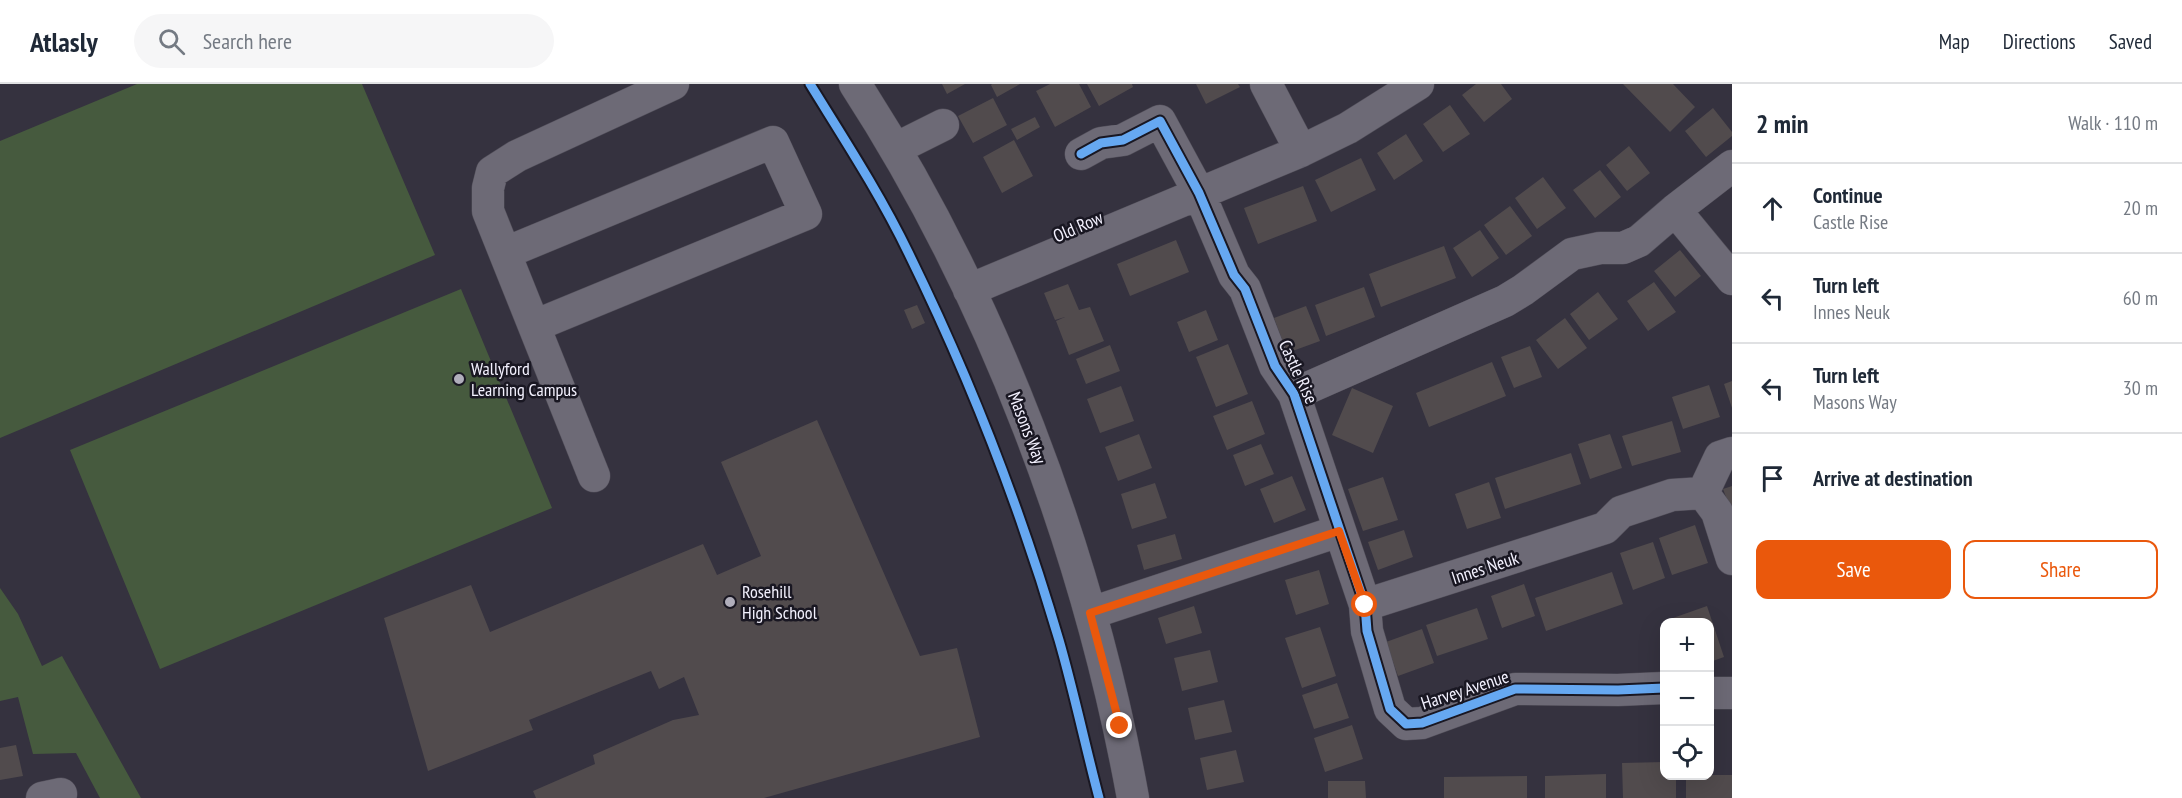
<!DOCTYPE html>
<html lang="en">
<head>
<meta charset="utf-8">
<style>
  :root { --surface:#fff; --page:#f6f6f7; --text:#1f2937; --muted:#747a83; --line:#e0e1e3; --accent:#ea580c }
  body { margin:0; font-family:"PT Sans Narrow",sans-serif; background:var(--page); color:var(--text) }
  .controls { position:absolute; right:18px; bottom:18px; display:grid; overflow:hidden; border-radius:12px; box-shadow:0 6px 24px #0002 }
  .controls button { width:54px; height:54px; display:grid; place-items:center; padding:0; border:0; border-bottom:2px solid var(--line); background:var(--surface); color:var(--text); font:30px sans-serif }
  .stop { position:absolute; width:18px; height:18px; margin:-14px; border:4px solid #ea580c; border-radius:50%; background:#fff }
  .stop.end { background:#ea580c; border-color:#fff; box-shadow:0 2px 6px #0008 }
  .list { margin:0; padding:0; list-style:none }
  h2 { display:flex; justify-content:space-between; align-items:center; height:78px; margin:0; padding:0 24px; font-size:26px }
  h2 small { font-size:20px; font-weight:400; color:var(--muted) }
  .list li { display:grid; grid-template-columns:39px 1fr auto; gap:18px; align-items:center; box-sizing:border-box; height:90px; padding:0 24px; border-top:2px solid var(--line) }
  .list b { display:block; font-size:22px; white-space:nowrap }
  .list p { margin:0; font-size:20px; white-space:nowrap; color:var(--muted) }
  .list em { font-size:20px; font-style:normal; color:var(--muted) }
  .actions { display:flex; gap:12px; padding:18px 24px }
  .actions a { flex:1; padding:14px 0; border:2px solid var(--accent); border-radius:12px; text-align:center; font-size:21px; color:var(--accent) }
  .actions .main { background:var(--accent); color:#fff }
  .icon { flex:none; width:33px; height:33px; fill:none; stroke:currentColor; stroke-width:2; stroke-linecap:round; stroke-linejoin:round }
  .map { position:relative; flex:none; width:1732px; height:714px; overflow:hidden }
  header { display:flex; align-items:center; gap:36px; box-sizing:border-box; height:84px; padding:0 30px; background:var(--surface); border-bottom:2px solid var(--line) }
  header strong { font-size:28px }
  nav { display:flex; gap:33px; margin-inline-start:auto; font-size:21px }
  .search { width:420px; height:54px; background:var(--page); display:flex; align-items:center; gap:15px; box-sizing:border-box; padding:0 21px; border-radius:33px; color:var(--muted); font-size:22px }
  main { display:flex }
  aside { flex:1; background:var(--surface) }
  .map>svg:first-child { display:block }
  .green { fill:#465a3e }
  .building { fill:#514b4d }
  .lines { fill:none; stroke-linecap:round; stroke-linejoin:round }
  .minor-casing { stroke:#514e59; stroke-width:33 }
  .minor { stroke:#6d6a76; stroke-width:32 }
  .cycleway-casing { stroke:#191722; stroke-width:13 }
  .cycleway { stroke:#66a8f1; stroke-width:9 }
  .route { stroke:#ea580c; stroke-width:8 }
  .poi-dot { fill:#b0aebb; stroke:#191722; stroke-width:2 }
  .labels { text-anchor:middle; stroke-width:5; stroke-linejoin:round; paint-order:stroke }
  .street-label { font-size:18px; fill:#f3f1fe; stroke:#191722 }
  .poi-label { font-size:18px; fill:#f3f1fe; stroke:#191722; text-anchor:start }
</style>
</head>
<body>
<header>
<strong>Atlasly</strong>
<div class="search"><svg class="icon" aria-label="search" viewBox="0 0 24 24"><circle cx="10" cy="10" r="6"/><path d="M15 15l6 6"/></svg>Search here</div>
<nav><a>Map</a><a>Directions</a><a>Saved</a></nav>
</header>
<main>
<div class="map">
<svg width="1732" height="714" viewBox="0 0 1732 714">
  <rect width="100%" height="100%" fill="#35323f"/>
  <path class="green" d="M137,0H362L435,171L0,354V57Z
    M461,205L552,424L160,585L70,366Z
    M0,504L18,530L42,582L62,572L141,714H100L76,669L33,670L18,613L0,617Z"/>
  <path class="building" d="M942,0H965L947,10Z
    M1020,0L997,13L991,1L992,0Z
    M1050,0H1079L1091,23L1055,43L1036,7Z
    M1087,0H1132L1133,3L1099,22Z
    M1196,0H1238L1240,3L1206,20Z
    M1476,0H1501L1512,15L1484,38L1462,11Z
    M1623,0H1673L1695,23L1670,48Z
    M993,14L1007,41L973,59L958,32Z
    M1450,21L1470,50L1443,68L1423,40Z
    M1713,24L1732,48V52L1706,73L1685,47Z
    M1035,33L1040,43L1017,56L1011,45Z
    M1406,50L1423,77L1394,96L1377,69Z
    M1014,56L1033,92L1002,109L983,73Z
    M1629,62L1650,89L1627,107L1606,81Z
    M1361,74L1376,106L1331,128L1315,96Z
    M1600,86L1621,113L1595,134L1573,106Z
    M1543,93L1566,124L1537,145L1515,114Z
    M1303,102L1317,137L1258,160L1244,124Z
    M1510,122L1532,152L1506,171L1484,141Z
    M1480,146L1499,174L1472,193L1453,164Z
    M1176,156L1189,188L1130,212L1117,180Z
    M1444,162L1456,194L1381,223L1369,190Z
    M1680,166L1701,192L1675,213L1654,187Z
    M1654,198L1676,228L1648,247L1627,217Z
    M1068,200L1079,226L1090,223L1104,257L1069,271L1056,237L1065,233L1055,236L1044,209Z
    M1364,203L1375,233L1326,252L1315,221Z
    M1598,208L1618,235L1589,256L1570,230Z
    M917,221L925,239L912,245L904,226Z
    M1306,222L1320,257L1287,269L1274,234Z
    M1206,226L1218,256L1189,268L1177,238Z
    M1565,234L1587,264L1558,285L1536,256Z
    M1228,260L1248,310L1216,323L1196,273Z
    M1110,261L1120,287L1086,300L1076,275Z
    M1530,262L1542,293L1514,304L1501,273Z
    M1492,278L1506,312L1429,343L1416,309Z
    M1732,297V324L1724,300Z
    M1709,301L1720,333L1683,345L1672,313Z
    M1121,302L1134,337L1100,349L1087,315Z
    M1352,304L1393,322L1373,369L1332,351Z
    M1252,317L1265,350L1227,366L1213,332Z
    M817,336L920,572L957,564L980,653L764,714H536L533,707L595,680L593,671L673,636L699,631L684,593L659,605L651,587L529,636L533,646L428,687L384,534L471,501L490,548L703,460L717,491L761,472L721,378Z
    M1672,337L1681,368L1632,382L1622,352Z
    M1139,350L1152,384L1118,397L1105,363Z
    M1610,350L1622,384L1590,395L1578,360Z
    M1261,360L1274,390L1245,402L1233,371Z
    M1571,369L1581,400L1505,425L1495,394Z
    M1292,392L1306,426L1274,439L1260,405Z
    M1383,393L1398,436L1363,447L1348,405Z
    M1489,398L1501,434L1467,445L1455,410Z
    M1155,399L1167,434L1132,445L1121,410Z
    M1732,402V429L1723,405Z
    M1695,441L1708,479L1672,491L1659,454Z
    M1404,446L1413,473L1378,486L1368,458Z
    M1175,450L1182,475L1144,486L1137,461Z
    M1653,458L1665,494L1633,506L1620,469Z
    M1319,486L1329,520L1296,531L1285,496Z
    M1612,488L1623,520L1546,547L1535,514Z
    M1524,500L1535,532L1502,544L1491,512Z
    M1194,522L1202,549L1166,560L1158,534Z
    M1707,522L1724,573L1710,578V538H1674L1673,534Z
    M1477,524L1488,555L1437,572L1426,541Z
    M1320,543L1336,592L1302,604L1285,554Z
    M1422,545L1434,579L1398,592L1386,558Z
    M1210,566L1218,598L1182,607L1174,574Z
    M1337,599L1349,634L1314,645L1302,611Z
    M1224,616L1232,648L1195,656L1188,624Z
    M1352,641L1363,675L1325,688L1314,654Z
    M16,661L23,692L0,696V664Z
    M1236,666L1244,698L1207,706L1200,674Z
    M1664,678V692H1676V714H1623L1622,679Z
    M1606,690V714H1545V692Z
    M1710,691H1732V714H1686V692Z
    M1527,692V714H1444V693Z
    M1328,697H1365L1366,714H1328Z"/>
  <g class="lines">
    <defs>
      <path id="minor" d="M855,0C992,211 1088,467 1133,714
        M1266,0L1301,67
        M895,65L943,41
        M1081,70L1101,59L1123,56L1160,37L1199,109L1234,191L1245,205L1275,282L1294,310L1365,521L1367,547L1390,625L1406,640L1422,639L1515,605L1618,606L1664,604
        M1675,126L1732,195
        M505,169L773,58L806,130L534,242
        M969,206L1301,67L1348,44L1418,0
        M1294,310L1505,217L1523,206L1572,170L1600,164H1623L1639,157L1675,126L1732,82
        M594,392L488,127V104L492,88L517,72L673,0
        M1703,409L1720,373L1732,369
        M1365,521L1605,444L1621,428L1672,411L1703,409L1717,428L1732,475
        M1091,529L1339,447
        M1710,609H1732
        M42,714L61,710"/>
    </defs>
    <use href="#minor" class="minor-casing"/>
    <use href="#minor" class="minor"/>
    <defs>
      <path id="cycleway" d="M810,0C844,55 880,110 908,168C969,292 1020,423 1059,556C1074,608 1085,661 1099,714
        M1081,70L1101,59L1123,56L1160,37L1199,109L1234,191L1245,205L1275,282L1294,310L1365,521L1367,547L1390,625L1406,640L1422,639L1515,605L1618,606L1664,604"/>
    </defs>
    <use href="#cycleway" class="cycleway-casing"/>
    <use href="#cycleway" class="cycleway"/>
  </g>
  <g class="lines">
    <path class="route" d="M1120,642L1090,529L1339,447L1365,521"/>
  </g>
  <g class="poi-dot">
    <circle cx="459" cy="295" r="6"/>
    <circle cx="730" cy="518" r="6"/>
  </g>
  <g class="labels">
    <g class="street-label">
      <text transform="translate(1078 143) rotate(-23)" y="6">Old Row</text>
      <text transform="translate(1298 288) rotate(65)" y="6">Castle Rise</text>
      <text transform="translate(1027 344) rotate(69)" y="6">Masons Way</text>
      <text transform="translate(1485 484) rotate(-18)" y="6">Innes Neuk</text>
      <text transform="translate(1465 606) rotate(-18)" y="6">Harvey Avenue</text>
    </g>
    <g class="poi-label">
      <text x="471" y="291">Wallyford<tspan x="471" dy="21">Learning Campus</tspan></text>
      <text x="742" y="514">Rosehill<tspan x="742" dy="21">High School</tspan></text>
    </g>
  </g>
</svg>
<div class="controls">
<button>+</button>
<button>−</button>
<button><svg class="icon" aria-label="locate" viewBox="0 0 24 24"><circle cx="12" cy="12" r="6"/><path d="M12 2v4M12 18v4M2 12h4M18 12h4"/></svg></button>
</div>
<div class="stop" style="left:1365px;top:521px"></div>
<div class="stop end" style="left:1120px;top:642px"></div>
</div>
<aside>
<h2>2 min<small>Walk · 110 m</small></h2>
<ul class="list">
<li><svg class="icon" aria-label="ahead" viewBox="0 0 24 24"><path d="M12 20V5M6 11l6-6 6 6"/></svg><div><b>Continue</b><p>Castle Rise</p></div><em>20 m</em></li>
<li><svg class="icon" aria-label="left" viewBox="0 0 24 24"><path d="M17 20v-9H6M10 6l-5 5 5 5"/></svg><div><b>Turn left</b><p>Innes Neuk</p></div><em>60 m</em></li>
<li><svg class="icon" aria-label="left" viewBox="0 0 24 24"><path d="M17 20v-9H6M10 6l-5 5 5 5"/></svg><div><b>Turn left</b><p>Masons Way</p></div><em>30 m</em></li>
<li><svg class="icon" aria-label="arrive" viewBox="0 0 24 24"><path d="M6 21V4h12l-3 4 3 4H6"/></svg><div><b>Arrive at destination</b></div></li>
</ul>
<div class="actions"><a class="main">Save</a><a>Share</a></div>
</aside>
</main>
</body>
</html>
